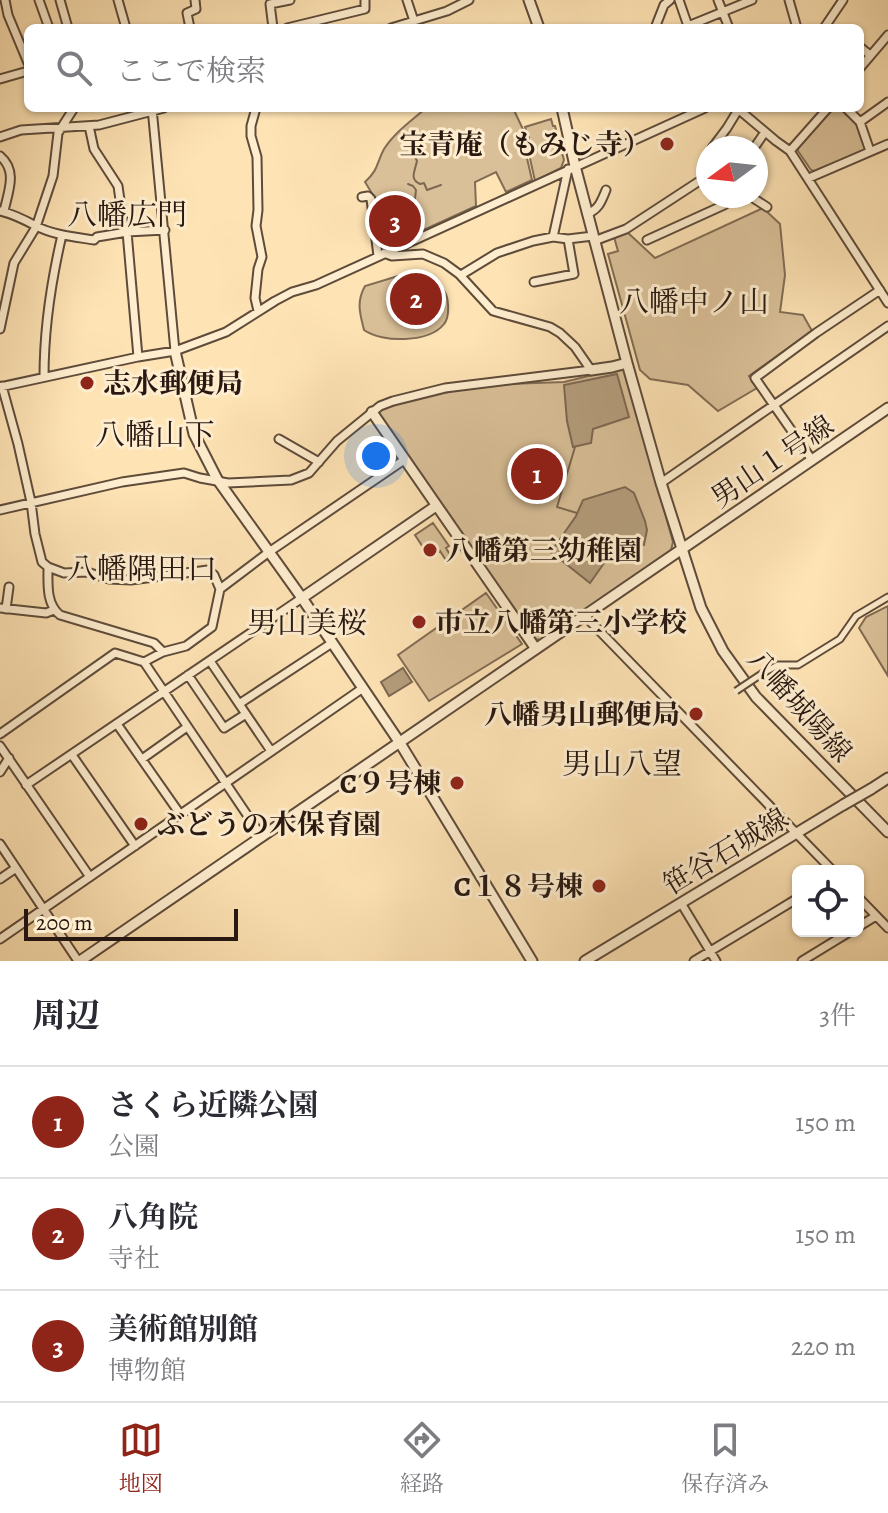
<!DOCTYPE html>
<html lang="ja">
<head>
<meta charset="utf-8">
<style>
  :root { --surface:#fff; --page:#f7f7f7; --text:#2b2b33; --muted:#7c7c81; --line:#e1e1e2; --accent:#8f2418 }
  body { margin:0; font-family:Alegreya,"Noto Serif JP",serif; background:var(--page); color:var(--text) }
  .controls { position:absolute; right:24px; bottom:24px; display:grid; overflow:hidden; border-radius:12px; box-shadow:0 2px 6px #0004 }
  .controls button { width:72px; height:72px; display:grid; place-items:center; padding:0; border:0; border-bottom:2px solid var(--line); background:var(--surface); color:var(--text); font:40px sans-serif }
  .compass { position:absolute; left:696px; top:136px; width:72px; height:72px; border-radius:50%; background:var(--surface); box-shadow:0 2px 6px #0004; rotate:255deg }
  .scale { position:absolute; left:24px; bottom:20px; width:214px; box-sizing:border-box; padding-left:8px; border:4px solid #281811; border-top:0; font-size:22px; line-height:28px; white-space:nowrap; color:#281811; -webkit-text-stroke:6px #feedce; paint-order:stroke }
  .you { position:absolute; left:376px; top:456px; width:28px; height:28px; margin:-20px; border:6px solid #fff; border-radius:50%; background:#1a73e8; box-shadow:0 0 0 12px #1a73e833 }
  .badge { display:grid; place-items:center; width:52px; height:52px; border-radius:50%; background:var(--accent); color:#fff; font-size:26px; font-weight:700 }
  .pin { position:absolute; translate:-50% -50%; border:4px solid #fff; box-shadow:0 2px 8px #0006 }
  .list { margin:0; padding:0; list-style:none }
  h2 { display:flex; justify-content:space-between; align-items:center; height:104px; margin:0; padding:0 32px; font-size:34px }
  h2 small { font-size:26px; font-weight:400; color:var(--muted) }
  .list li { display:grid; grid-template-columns:52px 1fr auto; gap:24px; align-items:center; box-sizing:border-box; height:112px; padding:0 32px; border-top:2px solid var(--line) }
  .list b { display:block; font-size:30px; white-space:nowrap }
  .list p { margin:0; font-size:26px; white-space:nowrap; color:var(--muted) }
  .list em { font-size:26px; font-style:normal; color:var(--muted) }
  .icon { flex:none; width:44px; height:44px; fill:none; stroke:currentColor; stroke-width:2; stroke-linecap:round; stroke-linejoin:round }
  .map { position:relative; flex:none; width:888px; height:961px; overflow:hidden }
  .search { position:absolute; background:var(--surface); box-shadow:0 2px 6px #0004; left:24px; right:24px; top:24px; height:88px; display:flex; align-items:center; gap:20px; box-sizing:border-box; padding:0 28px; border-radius:12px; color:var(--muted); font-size:30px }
  .sheet { height:440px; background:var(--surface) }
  nav { display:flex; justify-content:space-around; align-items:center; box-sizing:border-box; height:112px; border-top:2px solid var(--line); background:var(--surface); font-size:22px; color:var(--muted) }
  nav a { display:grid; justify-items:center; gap:4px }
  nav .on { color:var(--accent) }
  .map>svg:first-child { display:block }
  .green { fill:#dac098; stroke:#816c54; stroke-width:2 }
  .water { fill:#b59e7d; stroke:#7d6852; stroke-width:2 }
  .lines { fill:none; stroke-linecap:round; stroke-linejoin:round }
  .stream { stroke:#7d6852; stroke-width:2 }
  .pedestrian-casing { stroke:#5e4b3a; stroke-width:9 }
  .minor-casing { stroke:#5e4b3a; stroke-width:11 }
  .tertiary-casing { stroke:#5e4b3a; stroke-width:13 }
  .pedestrian { stroke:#feedce; stroke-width:5 }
  .minor { stroke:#feedce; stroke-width:7 }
  .tertiary { stroke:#feedce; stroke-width:9 }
  .pedestrian-bridge-casing { stroke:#5e4b3a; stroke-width:9; stroke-linecap:butt }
  .tertiary-bridge-casing { stroke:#5e4b3a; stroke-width:13; stroke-linecap:butt }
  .pedestrian-bridge { stroke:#feedce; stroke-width:5 }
  .tertiary-bridge { stroke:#feedce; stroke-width:9 }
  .poi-dot { fill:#8f2418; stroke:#feedce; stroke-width:3 }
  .labels { text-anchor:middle; stroke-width:6; stroke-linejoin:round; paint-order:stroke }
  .poi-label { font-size:28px; font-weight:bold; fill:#281811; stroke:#feedce; text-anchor:end }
  .street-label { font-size:28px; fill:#281811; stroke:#feedce }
  .neighbourhood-label { font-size:30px; fill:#281811; stroke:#feedce }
</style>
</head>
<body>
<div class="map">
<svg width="888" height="961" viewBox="0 0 888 961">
  <rect width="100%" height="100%" fill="#fee3b4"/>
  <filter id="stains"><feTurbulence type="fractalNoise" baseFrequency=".0025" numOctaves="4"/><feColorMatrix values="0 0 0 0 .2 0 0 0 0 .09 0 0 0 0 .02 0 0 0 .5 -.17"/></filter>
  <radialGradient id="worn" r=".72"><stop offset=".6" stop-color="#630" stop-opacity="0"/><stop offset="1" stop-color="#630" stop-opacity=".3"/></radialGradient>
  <path class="green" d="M426,108H513L527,138L526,154L532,180L506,192L496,172L475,182L476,206L380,250L373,195L365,182C379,169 376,164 384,149C394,133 411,121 426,108Z
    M831,108C858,108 862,128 868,150L814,171L811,170L798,151V146Z
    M551,119L553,126H555L564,160L561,168L535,181L529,154V138L525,127Z
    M763,208L780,224L785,275L780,312L803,315L812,331L749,376L757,388L718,411L688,385L650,379L640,370L608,254L618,251L614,237L626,231L655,258Z
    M398,276L406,277L410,285C408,294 398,295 394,303L401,316L407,319L431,315C433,302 427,303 434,288C437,288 439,287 441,288C450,293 450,317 444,324C429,343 382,343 364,330C360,314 356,302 365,286Z
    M618,369H625L673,542L671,550L541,640L534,639L378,416L380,409L477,385L564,382Z
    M433,523L449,546L446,548L452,558L447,562L440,551L430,558L415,535Z
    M486,593L522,644L429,701L398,655Z
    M888,606V676L859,628L866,617Z"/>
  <path class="water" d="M617,374L629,417L593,429L591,443L573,447L567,421L564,385Z
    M625,487L634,493L645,521L647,530L644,545L625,539L619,542L590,583L551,552L576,516L583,500Z
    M403,668L412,682L389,696L381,682Z"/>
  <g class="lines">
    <path class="stream" d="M413,153L417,161C415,171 409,179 420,184L424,183L427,190L441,185
      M408,184L413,186L416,190L415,199
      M575,447L557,507L577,513"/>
    <defs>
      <path id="pedestrian" d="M763,673L778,665H798L840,639L856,616L888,597"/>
      <path id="minor" d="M5,0L8,15L28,63
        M39,0L49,28
        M60,0L68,28
        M118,0L126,28
        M407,0L414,21
        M679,0L688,26L752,0
        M718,0L729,28
        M789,0L797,28
        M190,28L187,13L196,9L195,0
        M273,28L270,4L290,0
        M287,28L365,9V0
        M391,28L447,11L469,0
        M655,28L664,5L670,0
        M824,28L843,0
        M860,47L870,55
        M860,68L888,35
        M0,79L28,71
        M152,108L175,351
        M256,108L251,126V136L257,157L258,210L256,226L262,257L258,269L255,298L258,311
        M737,108L776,141L790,151L888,303
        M846,108L860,122L870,151
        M860,122L888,102
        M89,126L94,149L118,186L124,228L127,232L138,357
        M0,137L21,130L99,125L164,108
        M712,148L727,128L738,110
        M754,148L765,132
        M790,151L828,108
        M0,156C18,171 8,192 4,211
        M809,178L888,144
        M750,196L767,207
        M362,197L368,196L371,199L378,256
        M0,211C13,214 25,220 36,226C53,235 76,237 94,240L97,237L127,232L165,230
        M587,214C599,209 601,202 606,190
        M553,237L568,169
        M647,240L724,205L737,196
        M594,241L626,229L701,180L708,166
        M461,275L497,253L533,241L553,237L568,239L593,236
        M534,282L574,274L568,239
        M0,329L14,263L36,227L53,176L58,133L74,108
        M44,377C44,328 51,282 62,235
        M2,386L18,444L31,502L35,534L42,562L48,567C48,584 46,604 60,615L154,643L163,652
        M0,387L138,357L175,351L226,332L275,301L292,292L316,285L705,108
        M279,439L319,462
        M812,460L755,378L816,333L880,290
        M661,483L888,326
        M0,510L122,482L184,473L200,478L228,483L291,480L309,473L337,441L380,406L393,401L445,388L591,370L575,347L560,333L550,327L493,311L459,274L444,263L423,254L392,256L384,253
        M48,567L64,573L87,572L109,579L131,580L208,570L214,575L220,589
        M0,608L46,613L54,610
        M6,609L9,587
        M585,616L833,871
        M210,661L271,751
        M144,662L163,652L186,646L212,627L220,589L269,552L404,460
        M188,675L224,728L246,714
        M239,704L332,643
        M117,724L180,814
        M0,734L115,653L144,662L262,837
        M0,746L90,877
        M72,755L135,846
        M142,759L187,727
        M0,772L9,758
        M26,785L302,598
        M0,844L78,961
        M0,879L16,868
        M858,897L888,928
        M681,903L716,961
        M858,927L876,916
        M0,939L363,688
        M694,961L798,898
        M802,961L851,931"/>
      <path id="tertiary" d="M529,0L539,28
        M562,108L575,166L627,363L661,483L701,608L723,651L756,697L888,832
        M175,351L194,434L217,479L302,598L400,743L532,961
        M591,370L612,367L627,363
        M372,412L536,649
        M302,598L436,506
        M871,789L888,778
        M80,961L888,408
        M585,961L843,805"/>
    </defs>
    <use href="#pedestrian" class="pedestrian-casing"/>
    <use href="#minor" class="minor-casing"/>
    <use href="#tertiary" class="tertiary-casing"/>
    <use href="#pedestrian" class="pedestrian"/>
    <use href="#minor" class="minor"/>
    <use href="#tertiary" class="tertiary"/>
    <defs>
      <path id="pedestrian-bridge" d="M736,691L763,673"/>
      <path id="tertiary-bridge" d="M843,805L871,789"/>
    </defs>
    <use href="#pedestrian-bridge" class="pedestrian-bridge-casing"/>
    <use href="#tertiary-bridge" class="tertiary-bridge-casing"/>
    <use href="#pedestrian-bridge" class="pedestrian-bridge"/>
    <use href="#tertiary-bridge" class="tertiary-bridge"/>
  </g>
  <g class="poi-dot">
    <circle cx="667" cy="144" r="8"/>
    <circle cx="87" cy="383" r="8"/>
    <circle cx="430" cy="550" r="8"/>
    <circle cx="419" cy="622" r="8"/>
    <circle cx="696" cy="714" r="8"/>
    <circle cx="457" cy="783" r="8"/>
    <circle cx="141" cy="824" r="8"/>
    <circle cx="599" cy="886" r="8"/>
  </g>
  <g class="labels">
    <g class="poi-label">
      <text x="651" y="154">宝青庵（もみじ寺）</text>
      <text x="103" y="393" text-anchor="start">志水郵便局</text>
      <text x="446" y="560" text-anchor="start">八幡第三幼稚園</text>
      <text x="435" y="632" text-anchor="start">市立八幡第三小学校</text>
      <text x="680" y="724">八幡男山郵便局</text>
      <text x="441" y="793">C９号棟</text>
      <text x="157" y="834" text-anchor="start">ぶどうの木保育園</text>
      <text x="583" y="896">C１８号棟</text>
    </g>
    <g class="street-label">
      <text transform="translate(772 461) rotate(-34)" y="10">男山１号線</text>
      <text transform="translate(800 705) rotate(48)" y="10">八幡城陽線</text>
      <text transform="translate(725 851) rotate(-31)" y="10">笹谷石城線</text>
    </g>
    <g class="neighbourhood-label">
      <text x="127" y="225">八幡広門</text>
      <text x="694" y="312">八幡中ノ山</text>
      <text x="155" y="445">八幡山下</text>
      <text x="142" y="579">八幡隅田口</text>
      <text x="307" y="633">男山美桜</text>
      <text x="622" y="774">男山八望</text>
    </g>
  </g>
  <rect width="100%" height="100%" filter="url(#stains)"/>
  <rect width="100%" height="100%" fill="url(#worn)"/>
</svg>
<div class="controls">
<button><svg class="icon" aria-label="locate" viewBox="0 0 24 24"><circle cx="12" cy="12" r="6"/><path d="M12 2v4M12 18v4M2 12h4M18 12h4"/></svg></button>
</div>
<svg class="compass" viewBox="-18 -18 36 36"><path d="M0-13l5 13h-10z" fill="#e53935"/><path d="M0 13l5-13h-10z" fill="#7c7c81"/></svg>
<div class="scale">200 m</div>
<div class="you"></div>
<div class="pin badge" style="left:537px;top:474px">1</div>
<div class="pin badge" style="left:416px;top:299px">2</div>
<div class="pin badge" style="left:395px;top:221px">3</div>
<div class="search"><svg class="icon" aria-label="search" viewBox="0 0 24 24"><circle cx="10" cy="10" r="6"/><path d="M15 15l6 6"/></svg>ここで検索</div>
</div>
<section class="sheet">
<h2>周辺<small>3件</small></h2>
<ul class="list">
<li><span class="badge">1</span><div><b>さくら近隣公園</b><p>公園</p></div><em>150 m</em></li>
<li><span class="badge">2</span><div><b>八角院</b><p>寺社</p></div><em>150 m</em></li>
<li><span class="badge">3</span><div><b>美術館別館</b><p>博物館</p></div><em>220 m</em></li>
</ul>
</section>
<nav>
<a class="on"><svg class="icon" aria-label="map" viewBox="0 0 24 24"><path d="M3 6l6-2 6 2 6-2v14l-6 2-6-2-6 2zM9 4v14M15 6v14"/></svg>地図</a>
<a><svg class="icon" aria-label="directions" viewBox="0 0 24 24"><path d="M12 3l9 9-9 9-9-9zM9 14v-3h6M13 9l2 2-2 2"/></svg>経路</a>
<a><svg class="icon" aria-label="saved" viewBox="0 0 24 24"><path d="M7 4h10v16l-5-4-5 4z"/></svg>保存済み</a>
</nav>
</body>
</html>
